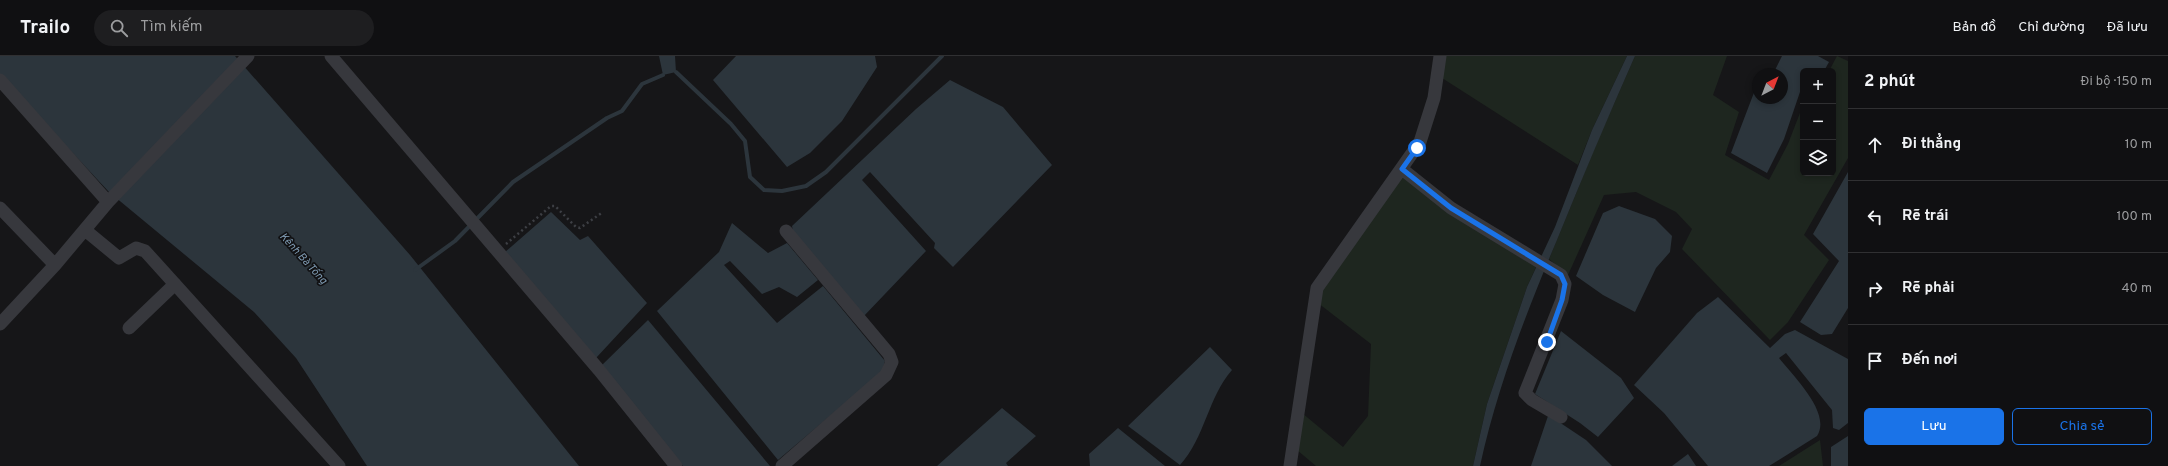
<!DOCTYPE html>
<html lang="vi">
<head>
<meta charset="utf-8">
<style>
  :root { --surface:#101012; --page:#1e1e20; --text:#f1f3f6; --muted:#9c9d9f; --line:#303032; --accent:#1a73e8 }
  body { margin:0; font-family:Overpass,sans-serif; background:var(--page); color:var(--text) }
  .controls { position:absolute; right:12px; top:12px; display:grid; overflow:hidden; border-radius:6px; box-shadow:0 2px 6px #0003 }
  .controls button { width:36px; height:36px; display:grid; place-items:center; padding:0; border:0; border-bottom:1px solid var(--line); background:var(--surface); color:var(--text); font:20px sans-serif }
  .compass { position:absolute; left:1752px; top:12px; width:36px; height:36px; border-radius:50%; background:var(--surface); box-shadow:0 2px 6px #0003; rotate:42deg }
  .stop { position:absolute; width:12px; height:12px; margin:-9px; border:3px solid #1a73e8; border-radius:50%; background:#fff }
  .stop.end { background:#1a73e8; border-color:#fff; box-shadow:0 1px 4px #0008 }
  .list { margin:0; padding:0; list-style:none }
  h2 { display:flex; justify-content:space-between; align-items:center; height:52px; margin:0; padding:0 16px; font-size:17px }
  h2 small { font-size:13px; font-weight:400; color:var(--muted) }
  .list li { display:grid; grid-template-columns:26px 1fr auto; gap:12px; align-items:center; box-sizing:border-box; height:72px; padding:0 16px; border-top:1px solid var(--line) }
  .list b { display:block; font-size:15px; white-space:nowrap }
  .list em { font-size:13px; font-style:normal; color:var(--muted) }
  .actions { display:flex; gap:8px; padding:12px 16px }
  .actions a { flex:1; padding:9px 0; border:1px solid var(--accent); border-radius:6px; text-align:center; font-size:14px; color:var(--accent) }
  .actions .main { background:var(--accent); color:#fff }
  .icon { flex:none; width:22px; height:22px; fill:none; stroke:currentColor; stroke-width:2; stroke-linecap:round; stroke-linejoin:round }
  .map { position:relative; flex:none; width:1848px; height:410px; overflow:hidden }
  header { display:flex; align-items:center; gap:24px; box-sizing:border-box; height:56px; padding:0 20px; background:var(--surface); border-bottom:1px solid var(--line) }
  header strong { font-size:19px }
  nav { display:flex; gap:22px; margin-inline-start:auto; font-size:14px }
  .search { width:280px; height:36px; background:var(--page); display:flex; align-items:center; gap:10px; box-sizing:border-box; padding:0 14px; border-radius:22px; color:var(--muted); font-size:15px }
  main { display:flex }
  aside { flex:1; background:var(--surface) }
  .map>svg:first-child { display:block }
  .green { fill:#1e261f }
  .water { fill:#2c353c }
  .lines { fill:none; stroke-linecap:round; stroke-linejoin:round }
  .stream { stroke:#2c353c; stroke-width:4 }
  .path { stroke:#3d3f44; stroke-width:2.5; stroke-dasharray:2 3; stroke-linecap:butt }
  .minor { stroke:#37383d; stroke-width:13 }
  .route { stroke:#1a73e8; stroke-width:5 }
  .labels { text-anchor:middle; stroke-width:3.5; stroke-linejoin:round; paint-order:stroke }
  .water-label { font-size:11px; font-style:italic; fill:#7f9bb3; stroke:#111113 }
</style>
</head>
<body>
<header>
<strong>Trailo</strong>
<div class="search"><svg class="icon" aria-label="search" viewBox="0 0 24 24"><circle cx="10" cy="10" r="6"/><path d="M15 15l6 6"/></svg>Tìm kiếm</div>
<nav><a>Bản đồ</a><a>Chỉ đường</a><a>Đã lưu</a></nav>
</header>
<main>
<div class="map">
<svg width="1848" height="410" viewBox="0 0 1848 410">
  <rect width="100%" height="100%" fill="#161618"/>
  <path class="green" d="M1446,0H1627L1592,74L1578,109L1442,22Z
    M1635,0H1727L1713,39L1739,56L1725,99L1769,124L1788,88L1803,49V117H1833V15H1829L1837,0L1848,5V102L1804,179L1829,204L1788,266L1770,284L1682,193L1692,173L1676,156L1636,136L1604,139L1568,219L1549,203L1600,79Z
    M1403,119L1537,209L1527,231L1487,348L1473,410H1316L1297,394L1302,357L1343,391L1368,360L1371,288L1318,247L1322,235Z
    M1820,384L1823,410H1779Z"/>
  <path class="water" d="M0,0H235L410,199L579,410H367L296,302L254,256L109,136L0,19Z
    M659,0H675L676,16L663,19Z
    M736,0H875L877,11L842,65L810,97L787,111L713,24Z
    M1627,0H1635C1608,61 1582,122 1557,184C1526,257 1497,332 1480,410H1473L1487,348L1527,231L1555,171L1592,74Z
    M1782,0H1818L1829,6L1824,15H1803V34L1801,33L1784,83L1767,117L1731,97L1758,26V42H1782V18H1773Z
    M950,24L1003,51L1052,109L953,211L934,192L935,187L870,116L862,124L926,195L863,261L793,175L792,170L916,53Z
    M1848,116V252L1832,278L1821,279L1800,266L1839,205L1813,178Z
    M1619,150L1655,163L1672,180L1670,196L1656,212L1635,256L1603,239L1576,220L1603,157Z
    M551,156L580,184L588,180L647,247L596,302L505,196Z
    M732,167L768,197L787,187L818,224L797,241L779,231L762,238L730,205L724,209L777,267L823,230L885,305L882,316L778,404L657,255L719,196Z
    M1718,241L1770,292L1785,278L1795,274L1848,303V367L1839,374L1833,372L1832,354L1786,297L1779,302C1793,320 1832,357 1817,380L1769,410H1708L1664,357L1634,329L1697,257Z
    M648,264L770,410H683L601,310Z
    M1561,275L1621,322L1634,342L1598,381L1580,367L1535,338Z
    M1210,291L1232,314C1208,341 1205,382 1180,409L1128,370Z
    M1002,352L1036,380L1006,407L1008,410H937Z
    M1548,360L1553,362L1586,384L1612,410H1531Z
    M1118,372L1165,410H1090L1089,398Z
    M1848,380V410H1831V391Z
    M1688,398L1696,410H1672Z"/>
  <g class="lines">
    <path class="stream" d="M676,16L731,68L745,85L750,121L764,134L782,135L806,130L826,116L942,0
      M415,214L455,185L513,126L607,62L622,55L642,28L663,19"/>
    <path class="path" d="M506,188L551,150H555L576,171L580,172L603,156"/>
    <path class="minor" d="M331,0L599,314L676,410
      M0,24L108,146
      M1402,113L1451,152L1561,219L1565,228L1562,244L1525,337L1532,344L1561,361
      M0,152L55,209
      M85,174L119,202L136,192L145,195L339,410
      M0,268L55,209L108,146L248,0
      M129,272L175,228
      M782,410L886,319L892,306L889,298L786,175
      M1290,410L1317,232L1420,86L1434,42L1440,0"/>
  </g>
  <g class="lines">
    <path class="route" d="M1417,92L1402,113L1451,152L1561,219L1565,228L1562,244L1547,286"/>
  </g>
  <g class="labels">
    <g class="water-label">
      <text transform="translate(304 202) rotate(48)" y="4">Kênh Bà Tống</text>
    </g>
  </g>
</svg>
<div class="controls">
<button>+</button>
<button>−</button>
<button><svg class="icon" aria-label="layers" viewBox="0 0 24 24"><path d="M12 4l9 5-9 5-9-5zM3 14l9 5 9-5"/></svg></button>
</div>
<svg class="compass" viewBox="-18 -18 36 36"><path d="M0-13l5 13h-10z" fill="#e53935"/><path d="M0 13l5-13h-10z" fill="#9c9d9f"/></svg>
<div class="stop" style="left:1417px;top:92px"></div>
<div class="stop end" style="left:1547px;top:286px"></div>
</div>
<aside>
<h2>2 phút<small>Đi bộ · 150 m</small></h2>
<ul class="list">
<li><svg class="icon" aria-label="ahead" viewBox="0 0 24 24"><path d="M12 20V5M6 11l6-6 6 6"/></svg><div><b>Đi thẳng</b></div><em>10 m</em></li>
<li><svg class="icon" aria-label="left" viewBox="0 0 24 24"><path d="M17 20v-9H6M10 6l-5 5 5 5"/></svg><div><b>Rẽ trái</b></div><em>100 m</em></li>
<li><svg class="icon" aria-label="right" viewBox="0 0 24 24"><path d="M7 20v-9h11M14 6l5 5-5 5"/></svg><div><b>Rẽ phải</b></div><em>40 m</em></li>
<li><svg class="icon" aria-label="arrive" viewBox="0 0 24 24"><path d="M6 21V4h12l-3 4 3 4H6"/></svg><div><b>Đến nơi</b></div></li>
</ul>
<div class="actions"><a class="main">Lưu</a><a>Chia sẻ</a></div>
</aside>
</main>
</body>
</html>
